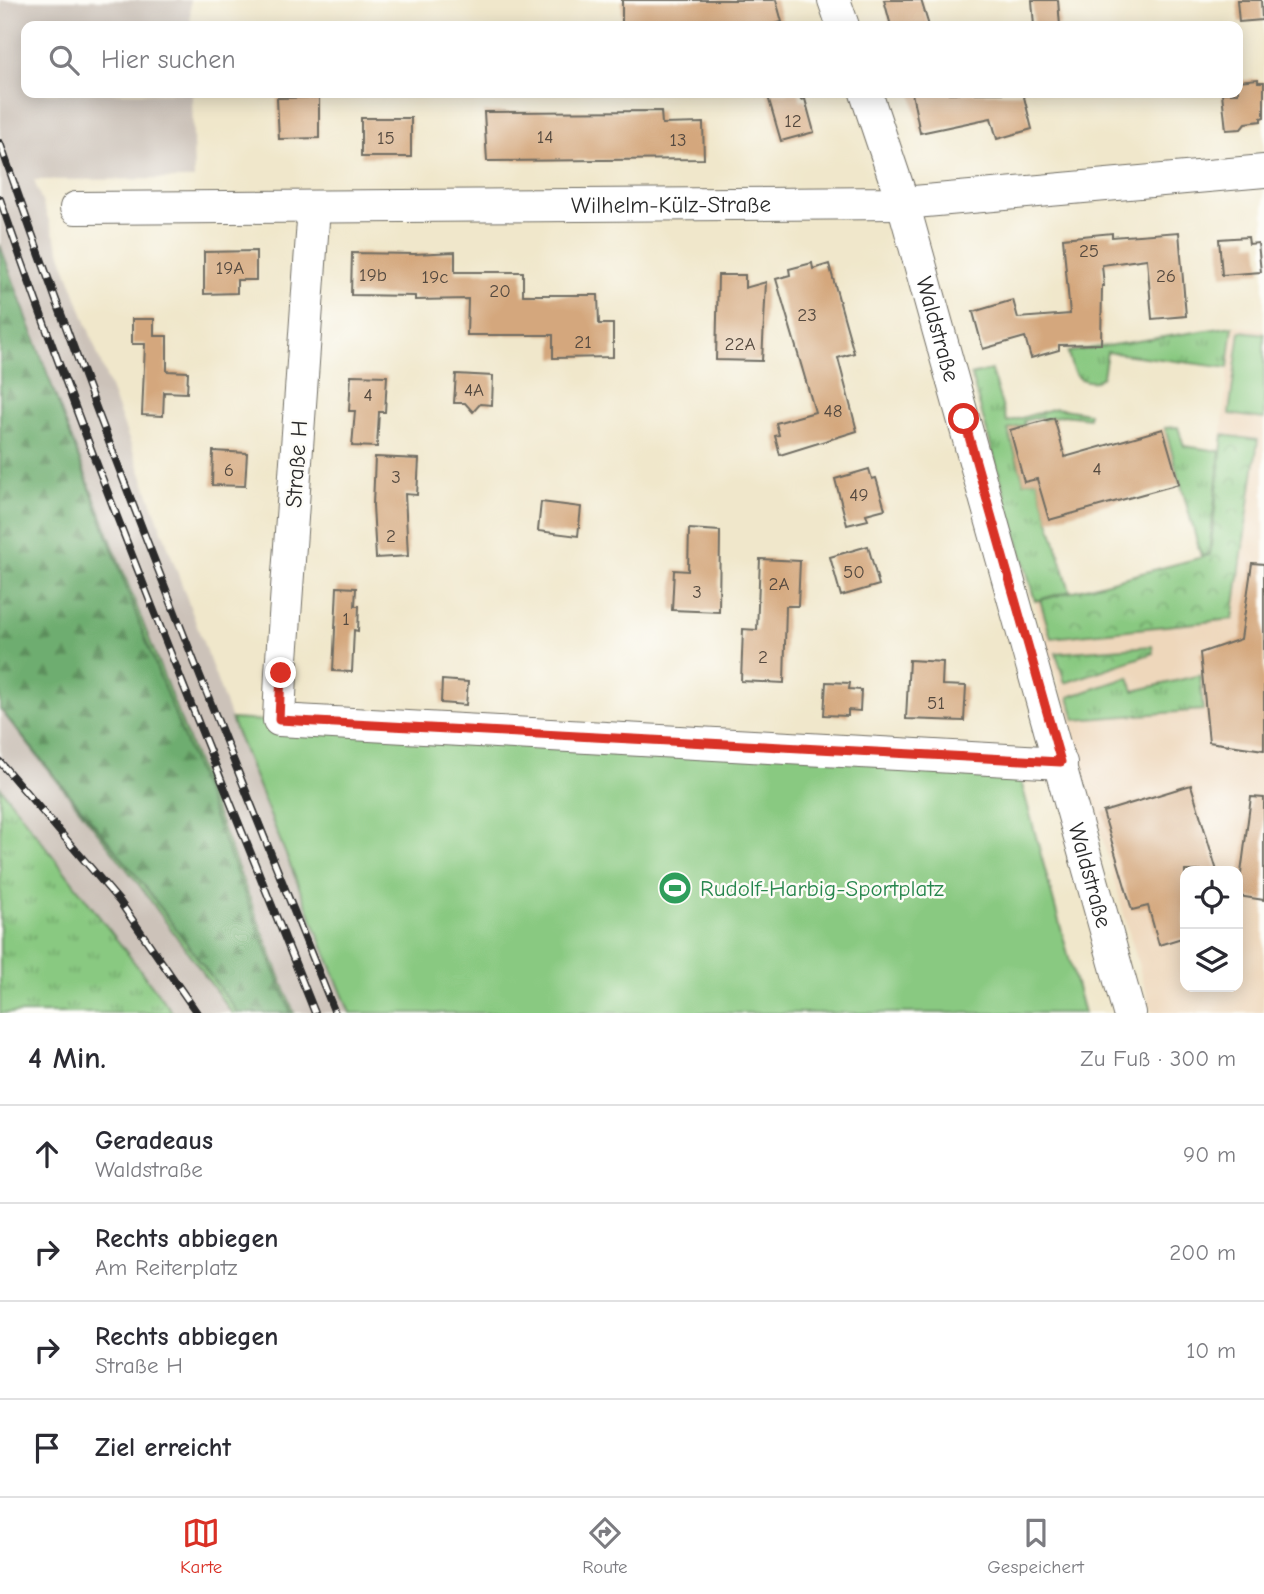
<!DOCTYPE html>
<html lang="de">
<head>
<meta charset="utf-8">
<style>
  :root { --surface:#fff; --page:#f7f7f7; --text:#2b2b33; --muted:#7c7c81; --line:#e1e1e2; --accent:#d93025 }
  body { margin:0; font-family:"Comic Neue",sans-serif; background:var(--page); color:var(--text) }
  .controls { position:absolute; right:21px; bottom:21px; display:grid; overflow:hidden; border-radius:14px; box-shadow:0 4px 18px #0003 }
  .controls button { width:63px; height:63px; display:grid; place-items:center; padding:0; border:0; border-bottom:2px solid var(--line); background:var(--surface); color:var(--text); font:35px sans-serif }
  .stop { position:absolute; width:21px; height:21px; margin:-16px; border:5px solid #d93025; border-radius:50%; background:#fff }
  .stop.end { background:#d93025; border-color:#fff; box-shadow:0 2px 7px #0008 }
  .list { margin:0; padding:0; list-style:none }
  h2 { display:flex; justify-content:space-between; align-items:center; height:91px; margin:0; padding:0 28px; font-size:30px }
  h2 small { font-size:23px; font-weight:400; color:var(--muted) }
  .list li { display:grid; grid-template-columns:46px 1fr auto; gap:21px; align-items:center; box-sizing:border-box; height:98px; padding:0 28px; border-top:2px solid var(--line) }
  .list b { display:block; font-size:26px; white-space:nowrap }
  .list p { margin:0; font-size:23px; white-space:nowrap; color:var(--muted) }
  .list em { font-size:23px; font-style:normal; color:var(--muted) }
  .icon { flex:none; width:38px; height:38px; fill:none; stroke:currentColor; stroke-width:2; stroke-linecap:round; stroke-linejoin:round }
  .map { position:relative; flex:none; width:1264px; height:1013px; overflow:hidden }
  .search { position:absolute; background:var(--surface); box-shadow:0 4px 18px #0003; left:21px; right:21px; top:21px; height:77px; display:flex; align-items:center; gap:18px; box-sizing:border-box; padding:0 24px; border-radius:14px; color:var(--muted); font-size:26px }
  .sheet { height:483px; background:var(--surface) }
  nav { display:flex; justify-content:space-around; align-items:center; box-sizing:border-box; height:98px; border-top:2px solid var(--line); background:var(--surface); font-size:19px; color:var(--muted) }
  nav a { display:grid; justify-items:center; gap:4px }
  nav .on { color:var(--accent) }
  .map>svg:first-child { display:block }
  .built { fill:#eed7bb; fill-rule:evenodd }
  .railway { fill:#ccc2b9 }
  .grass { fill:url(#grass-tufts); stroke:#5a7a56; stroke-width:2 }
  .forest { fill:url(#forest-firs); stroke:#4c6c4d; stroke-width:2 }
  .park { fill:url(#park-crowns); stroke:#5a7a56; stroke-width:2 }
  .garden { fill:#89c981; stroke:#5a7a56; stroke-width:2 }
  .building { fill:#d4a77d }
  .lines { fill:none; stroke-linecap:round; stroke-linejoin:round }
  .minor-casing { stroke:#706d63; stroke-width:34 }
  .minor { stroke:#fff; stroke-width:32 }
  .rail-casing { stroke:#2b2b2b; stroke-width:8 }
  .rail { stroke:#fdfcf7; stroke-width:5; stroke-dasharray:16; stroke-linecap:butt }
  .route { stroke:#d93025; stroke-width:9 }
  .labels { text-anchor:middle; stroke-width:5; stroke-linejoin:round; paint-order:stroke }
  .number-label { font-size:19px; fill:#554a40 }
  .street-label { font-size:23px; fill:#2b2b2b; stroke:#fdfcf7 }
  .leisure-label { font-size:23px; fill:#27864d; stroke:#fdfcf7; text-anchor:start }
</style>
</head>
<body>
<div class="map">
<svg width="1264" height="1013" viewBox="0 0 1264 1013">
  <defs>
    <pattern id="grass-tufts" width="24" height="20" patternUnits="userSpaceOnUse" patternTransform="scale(1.75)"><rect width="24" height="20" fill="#89c981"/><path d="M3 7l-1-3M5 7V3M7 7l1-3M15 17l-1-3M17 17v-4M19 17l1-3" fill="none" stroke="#70a36a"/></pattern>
    <pattern id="forest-firs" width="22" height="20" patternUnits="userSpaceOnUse" patternTransform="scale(1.75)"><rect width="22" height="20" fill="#6ead6f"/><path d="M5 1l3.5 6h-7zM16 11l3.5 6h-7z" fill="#5b8d5b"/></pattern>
    <pattern id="park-crowns" width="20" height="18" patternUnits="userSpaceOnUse" patternTransform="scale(1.75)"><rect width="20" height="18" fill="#89c981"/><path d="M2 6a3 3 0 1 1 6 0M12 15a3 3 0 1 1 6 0" fill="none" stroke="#70a36a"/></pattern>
  </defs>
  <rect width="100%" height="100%" fill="#fdfcf7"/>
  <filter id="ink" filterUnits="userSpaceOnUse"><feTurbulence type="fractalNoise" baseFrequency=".0143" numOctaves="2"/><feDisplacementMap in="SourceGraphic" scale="14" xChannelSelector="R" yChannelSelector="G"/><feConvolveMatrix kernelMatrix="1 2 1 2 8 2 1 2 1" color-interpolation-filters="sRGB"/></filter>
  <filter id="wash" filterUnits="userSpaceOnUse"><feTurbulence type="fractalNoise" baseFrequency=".00686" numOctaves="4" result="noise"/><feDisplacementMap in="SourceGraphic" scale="28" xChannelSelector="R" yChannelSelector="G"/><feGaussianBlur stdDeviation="1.57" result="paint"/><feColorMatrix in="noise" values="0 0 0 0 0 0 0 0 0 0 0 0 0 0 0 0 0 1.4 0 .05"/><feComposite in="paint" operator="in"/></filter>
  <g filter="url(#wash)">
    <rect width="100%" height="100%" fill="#f0e7cb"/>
    <path class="built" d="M1233,325L1264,329V1013H1152L1035,601L1209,554ZM1185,871H1238V987H1185Z"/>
    <path class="railway" d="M0,0H190L191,26H26V93H192L194,179L34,180L231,719L350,1013H294L45,370L0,245Z
      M0,710L137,882L232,1013H173L0,787Z"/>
    <path class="grass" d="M1233,326L1228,368L1107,352L1103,376C1098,381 1094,382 1087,381C1072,378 1071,364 1068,352Z
      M45,370L294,1013H291L146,641Z
      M991,370L1007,422L1056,408L1089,413V418L1063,415L1043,420L1041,417L1024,421L1025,425L1008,430L1024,482L1037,479L1070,591L1035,601L971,375Z
      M1178,427L1184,446L1220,451L1209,554L1201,556L1165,428Z
      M1200,675L1203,710L1075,720L1069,697L1129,677L1134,691Z
      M0,709L140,880L238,1013H232L137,882Z
      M0,787L173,1013H0Z"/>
    <path class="forest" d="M0,245L146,641L291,1013H238L140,880L0,709Z"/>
    <path class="park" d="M1223,435L1258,440L1233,619L1051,638L1040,600L1210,555Z
      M1152,646L1153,653L1065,683L1056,653Z"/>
    <path class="garden" d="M1240,331L1264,334V419L1229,414Z
      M231,719L1016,763L1084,1013H350Z"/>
    <g id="blocks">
      <path class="building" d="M622,0H776L782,22L766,26H622Z
        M884,0H921L929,26H891Z
        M1032,0H1058L1060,26H1034Z
        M1237,0H1261L1262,20L1239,22Z
        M1258,79V82H1264V117L1261,118V121L1246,123L1241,129L1226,130L1222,93H1238V81Z
        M767,93H799L801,100L805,99L814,132L781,141Z
        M912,93H1023L1032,129L997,139L991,118L920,133Z
        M319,97V138L279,139L277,98Z
        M661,111L662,124L703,123L704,159L487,161L484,112Z
        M361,118H411V157H361Z
        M1179,232L1186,316L1152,319L1147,259L1102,265L1104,286H1102L1101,344L1059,345V350L1031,358L1025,337L983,349L973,312L1013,300L1018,318L1070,314L1063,238L1112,233V237Z
        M1248,237L1249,244L1258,243L1261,272L1222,275L1219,239Z
        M256,251V280H237V293L204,294V252Z
        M455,252V272H523V295H598L599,324H613V357L553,358V335H467L468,299L415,300V296L351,295L352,253L414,254Z
        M812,263L813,269L829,264L854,353L838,358L857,431L780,455L775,436L779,435L776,423L815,412L776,279L790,275L789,269Z
        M718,275H745V288L766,282L762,361L716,360Z
        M132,319H154V336H167V371L188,372L187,393L164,392L163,416L142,415L145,344H132Z
        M456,374L493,376L492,405L480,404L473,412L465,403H454Z
        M351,375L387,376L385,412H379L377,447L352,446L355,411H349Z
        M1054,418L1065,457L1163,429L1179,484L1049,520L1037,479L1024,482L1010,430Z
        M213,451L247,453L245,486L212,485Z
        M375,457L419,459L417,495L405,494L408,556L376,558L373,505Z
        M869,469L872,479L876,478L885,509L866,514L868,520L847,525L835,479Z
        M541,502L581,507L578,536L538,531Z
        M689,529L720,531L719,612L672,610L674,570L688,571Z
        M868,546L879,585L841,596L830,557Z
        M760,559L800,561L798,606H786L784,683L741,681L743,629L757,630Z
        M1252,563L1264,564V750L1209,742L1200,653L1241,639Z
        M337,587L356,588L355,606H359L358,631L354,630L352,672L333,671Z
        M909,660L943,662L942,685L966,686L964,721L906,719Z
        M442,680L468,682L466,705L441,703Z
        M826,682L850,683L849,689L861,690L860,711L848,710V716L824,715Z
        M1191,785L1217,871H1185V937L1159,945L1148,906L1132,910L1103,812Z
        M1251,797L1264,798V900L1238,896Z"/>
    </g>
  </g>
  <g filter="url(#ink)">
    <use href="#blocks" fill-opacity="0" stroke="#706d63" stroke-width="2"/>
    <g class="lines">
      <defs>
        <g id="minor">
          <path d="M834,0L843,26"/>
          <path id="s1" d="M866,93L903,203L1129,1013"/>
          <path d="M314,207L281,673L279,720L1061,763"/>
          <path id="s2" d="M76,208L903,203L1264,171"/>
        </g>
      </defs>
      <use href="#minor" class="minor-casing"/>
      <use href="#minor" class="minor"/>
      <defs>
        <path id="rail" d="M0,143C102,437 219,725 335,1013
          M0,199C95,474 207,743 315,1013
          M0,762L120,902L197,1013"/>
      </defs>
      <use href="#rail" class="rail-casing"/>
      <use href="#rail" class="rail"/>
    </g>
  </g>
  <g class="lines" filter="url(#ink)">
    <path class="route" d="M281,673L279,720L1061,762L964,419"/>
  </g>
  <defs>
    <symbol id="stadium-disc" viewBox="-11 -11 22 22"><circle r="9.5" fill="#2e9e5b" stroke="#fdfcf7"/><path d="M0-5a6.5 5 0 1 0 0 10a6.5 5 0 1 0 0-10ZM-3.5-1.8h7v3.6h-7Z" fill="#fff"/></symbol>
  </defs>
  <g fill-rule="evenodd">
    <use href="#stadium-disc" x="656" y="869" width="38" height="38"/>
  </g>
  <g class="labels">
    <g class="number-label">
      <text x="793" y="127">12</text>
      <text x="545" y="143">14</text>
      <text x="386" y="144">15</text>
      <text x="678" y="146">13</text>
      <text x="1089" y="257">25</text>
      <text x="230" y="274">19A</text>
      <text x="373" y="281">19b</text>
      <text x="1166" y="282">26</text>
      <text x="435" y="283">19c</text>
      <text x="500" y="297">20</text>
      <text x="807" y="321">23</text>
      <text x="583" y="348">21</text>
      <text x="740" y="350">22A</text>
      <text x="474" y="396">4A</text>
      <text x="368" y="401">4</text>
      <text x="833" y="417">48</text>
      <text x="1097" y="475">4</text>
      <text x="229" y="476">6</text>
      <text x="396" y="483">3</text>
      <text x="859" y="501">49</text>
      <text x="391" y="542">2</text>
      <text x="854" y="578">50</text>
      <text x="779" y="590">2A</text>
      <text x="697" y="598">3</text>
      <text x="346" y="625">1</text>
      <text x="763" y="663">2</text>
      <text x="936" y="709">51</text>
    </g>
    <g class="street-label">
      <text dy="8" stroke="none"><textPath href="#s2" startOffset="595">Wilhelm-Külz-Straße</textPath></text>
      <text dy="8" stroke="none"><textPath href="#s1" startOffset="247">Waldstraße</textPath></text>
      <text transform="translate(296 464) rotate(-86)" y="8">Straße H</text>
      <text dy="8" stroke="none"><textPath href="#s1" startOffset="814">Waldstraße</textPath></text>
    </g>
    <g class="leisure-label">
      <text x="700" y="896">Rudolf-Harbig-Sportplatz</text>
    </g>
  </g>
</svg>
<div class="controls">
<button><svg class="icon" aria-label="locate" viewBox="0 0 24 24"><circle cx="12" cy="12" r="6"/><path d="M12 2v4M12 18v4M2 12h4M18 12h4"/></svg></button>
<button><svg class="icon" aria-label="layers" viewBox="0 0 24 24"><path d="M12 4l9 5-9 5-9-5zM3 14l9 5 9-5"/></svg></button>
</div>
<div class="stop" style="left:964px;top:419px"></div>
<div class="stop end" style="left:281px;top:673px"></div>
<div class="search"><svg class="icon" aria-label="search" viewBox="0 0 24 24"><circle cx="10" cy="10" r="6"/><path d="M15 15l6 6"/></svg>Hier suchen</div>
</div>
<section class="sheet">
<h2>4 Min.<small>Zu Fuß · 300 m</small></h2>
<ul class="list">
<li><svg class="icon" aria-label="ahead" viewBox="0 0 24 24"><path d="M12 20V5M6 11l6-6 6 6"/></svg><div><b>Geradeaus</b><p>Waldstraße</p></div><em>90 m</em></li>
<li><svg class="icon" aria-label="right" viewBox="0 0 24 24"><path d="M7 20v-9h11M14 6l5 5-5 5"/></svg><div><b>Rechts abbiegen</b><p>Am Reiterplatz</p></div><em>200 m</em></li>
<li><svg class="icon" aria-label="right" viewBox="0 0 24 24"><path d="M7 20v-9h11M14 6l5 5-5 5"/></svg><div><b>Rechts abbiegen</b><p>Straße H</p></div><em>10 m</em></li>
<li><svg class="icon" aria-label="arrive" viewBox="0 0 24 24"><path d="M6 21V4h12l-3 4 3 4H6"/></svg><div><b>Ziel erreicht</b></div></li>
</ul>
</section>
<nav>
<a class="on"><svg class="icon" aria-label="map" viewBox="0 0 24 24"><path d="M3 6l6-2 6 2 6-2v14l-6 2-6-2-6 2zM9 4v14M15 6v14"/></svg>Karte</a>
<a><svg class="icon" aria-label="directions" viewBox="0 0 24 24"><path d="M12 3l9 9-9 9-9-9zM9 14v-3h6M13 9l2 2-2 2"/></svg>Route</a>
<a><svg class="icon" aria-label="saved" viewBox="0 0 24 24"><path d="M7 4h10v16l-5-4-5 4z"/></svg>Gespeichert</a>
</nav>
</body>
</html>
